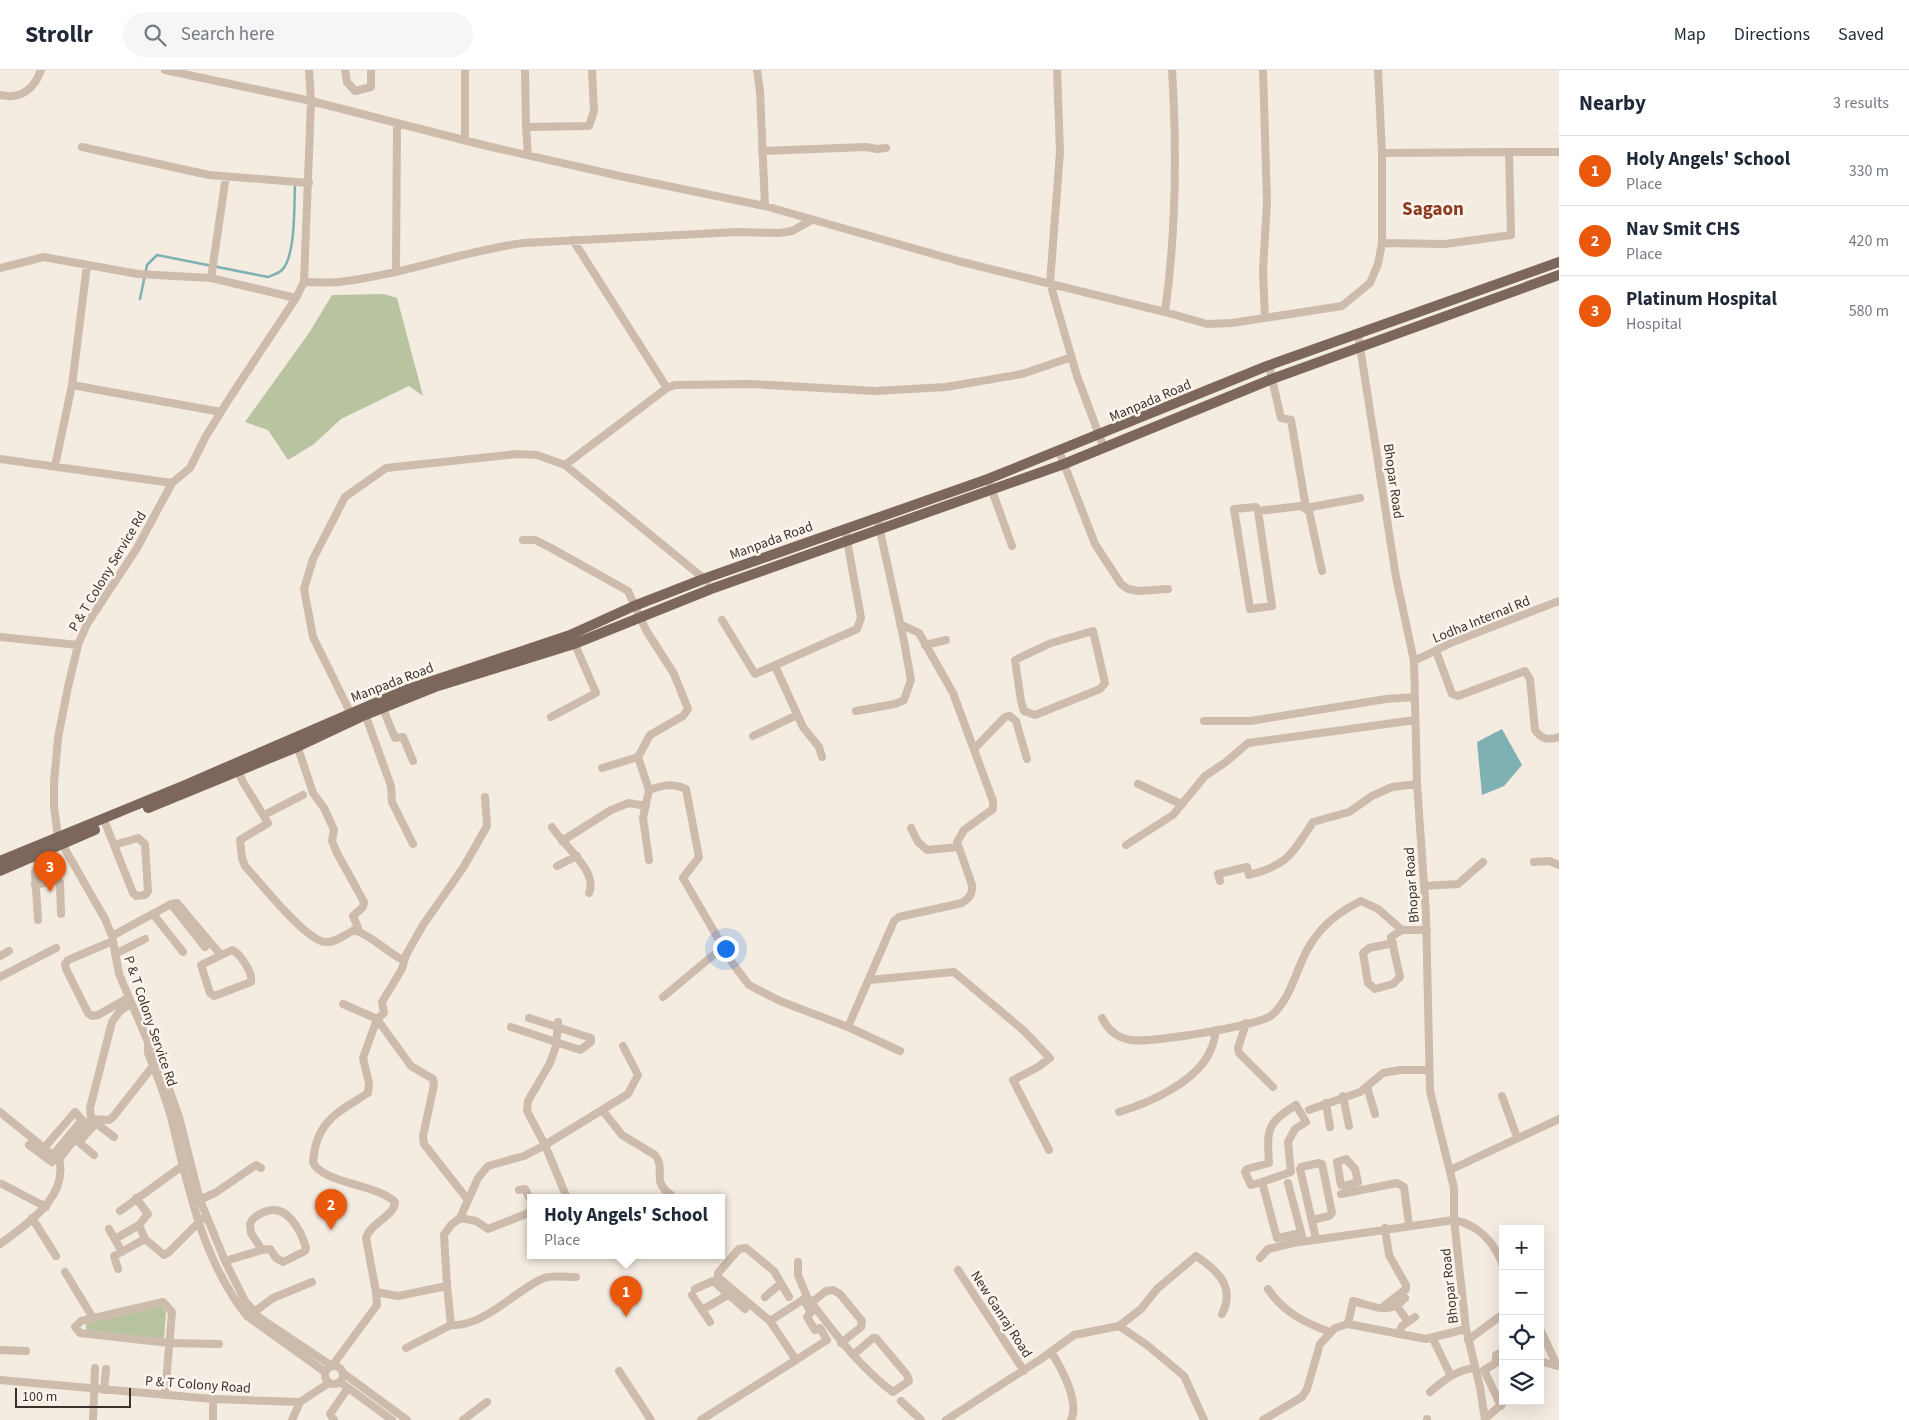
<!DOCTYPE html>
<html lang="en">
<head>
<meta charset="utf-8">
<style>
  :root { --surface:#fff; --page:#f6f6f7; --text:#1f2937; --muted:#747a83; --line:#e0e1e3; --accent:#ea580c }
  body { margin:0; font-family:"Source Sans 3",sans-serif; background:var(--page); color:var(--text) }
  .controls { position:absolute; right:15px; bottom:15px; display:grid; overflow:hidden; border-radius:0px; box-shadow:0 5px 20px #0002 }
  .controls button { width:45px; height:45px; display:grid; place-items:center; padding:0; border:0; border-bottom:1px solid var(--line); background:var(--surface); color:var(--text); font:25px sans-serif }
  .scale { position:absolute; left:15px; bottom:12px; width:116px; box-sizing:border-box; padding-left:5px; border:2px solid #3b302b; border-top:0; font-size:14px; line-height:18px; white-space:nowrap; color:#3b302b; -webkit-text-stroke:4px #fbf5ee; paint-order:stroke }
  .you { position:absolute; left:725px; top:878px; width:18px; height:18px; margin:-12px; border:4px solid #fff; border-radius:50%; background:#1a73e8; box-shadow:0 0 0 8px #1a73e833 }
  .badge { display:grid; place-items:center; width:32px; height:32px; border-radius:50%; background:var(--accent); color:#fff; font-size:16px; font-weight:700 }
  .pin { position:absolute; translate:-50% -41px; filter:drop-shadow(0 1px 2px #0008) }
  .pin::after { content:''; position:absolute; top:26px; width:18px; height:15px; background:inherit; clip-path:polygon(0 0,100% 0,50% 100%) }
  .popup { position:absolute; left:527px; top:1124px; width:198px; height:65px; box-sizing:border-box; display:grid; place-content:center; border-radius:0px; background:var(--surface); filter:drop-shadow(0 1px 4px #0005); font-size:16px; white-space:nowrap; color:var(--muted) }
  .popup b { font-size:19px; color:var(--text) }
  .popup::after { content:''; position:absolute; left:50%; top:100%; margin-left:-10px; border:10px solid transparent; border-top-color:var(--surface) }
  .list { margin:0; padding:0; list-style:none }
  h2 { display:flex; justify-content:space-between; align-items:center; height:65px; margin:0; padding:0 20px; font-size:21px }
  h2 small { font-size:16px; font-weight:400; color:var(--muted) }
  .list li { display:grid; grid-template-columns:32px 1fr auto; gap:15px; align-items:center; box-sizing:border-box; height:70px; padding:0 20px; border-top:1px solid var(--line) }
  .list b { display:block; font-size:19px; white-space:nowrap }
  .list p { margin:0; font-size:16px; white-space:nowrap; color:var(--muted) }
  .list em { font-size:16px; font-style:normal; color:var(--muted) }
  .icon { flex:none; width:28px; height:28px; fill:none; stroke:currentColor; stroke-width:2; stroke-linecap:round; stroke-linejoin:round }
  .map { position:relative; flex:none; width:1559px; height:1350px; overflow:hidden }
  header { display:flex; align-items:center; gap:30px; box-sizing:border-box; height:70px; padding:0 25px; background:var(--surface); border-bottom:1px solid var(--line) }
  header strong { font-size:24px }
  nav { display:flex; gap:28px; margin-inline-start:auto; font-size:18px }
  .search { width:350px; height:45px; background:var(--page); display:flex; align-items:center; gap:12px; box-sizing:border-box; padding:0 18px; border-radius:28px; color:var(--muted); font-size:19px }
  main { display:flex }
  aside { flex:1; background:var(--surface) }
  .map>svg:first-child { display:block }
  .green { fill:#b8c4a0 }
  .water { fill:#7fb0b2 }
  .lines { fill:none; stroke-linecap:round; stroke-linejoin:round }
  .stream { stroke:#7fb0b2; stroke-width:2.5 }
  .minor { stroke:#cdbbac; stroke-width:8 }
  .major { stroke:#7d675c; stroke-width:10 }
  .labels { text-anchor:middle; stroke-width:5; stroke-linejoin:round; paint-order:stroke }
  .street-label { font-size:14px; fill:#3b302b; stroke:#fbf5ee }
  .district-label { font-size:19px; font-weight:bold; fill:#8c3b22; stroke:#fbf5ee }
</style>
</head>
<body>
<header>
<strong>Strollr</strong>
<div class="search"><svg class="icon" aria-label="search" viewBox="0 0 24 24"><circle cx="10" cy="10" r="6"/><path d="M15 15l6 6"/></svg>Search here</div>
<nav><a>Map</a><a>Directions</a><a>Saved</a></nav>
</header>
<main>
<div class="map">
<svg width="1559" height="1350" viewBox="0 0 1559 1350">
  <rect width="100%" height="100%" fill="#f4ebe1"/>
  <path class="green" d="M384,224L397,228L423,326L409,316L341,349L314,374L288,390L268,360L245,352L309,263L332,225Z
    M151,1236H161L166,1242L164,1270L86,1260V1253Z"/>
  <path class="water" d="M1502,659L1522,695L1504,716L1482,725L1477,672Z"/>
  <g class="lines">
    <path class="stream" d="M140,229L147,195L157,185L268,207C273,205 279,203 282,200C296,186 294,134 295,115"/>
    <path class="minor" d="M165,0L311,31L487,76L624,107L765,136L958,191L1165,242L1207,254L1232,253L1342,236L1370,213L1378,194L1382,173V83L1378,0
      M309,0L311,31L304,212L296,228L231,326L206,366L190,398L172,413L137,478L87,554L78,575L68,617L58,668L54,713V737L58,767L105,849L112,866L119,904L148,972V983C157,1005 166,1028 172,1051C188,1118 203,1191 247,1246L325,1302
      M345,0L347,12L355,21L371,17V0
      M465,0V70
      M525,0L526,57
      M757,0L760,21L765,136
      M1057,0L1060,82L1050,213L1077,306L1104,378
      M1263,0L1267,132L1263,201L1265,248
      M0,25C21,30 34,19 41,0
      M82,77L209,105L309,113
      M762,81L866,77L877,79L886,78
      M1509,82H1559
      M1382,83L1509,82L1511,165L1445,174L1382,173
      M528,85L526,57L589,56L594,41L592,0
      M0,198L44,187L138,204L211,208L296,228
      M396,200L397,54
      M211,208L226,106
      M304,212C316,212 328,213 339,212C402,205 462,181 524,173L737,162L779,163L792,161L810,151
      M1165,242C1176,163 1177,80 1172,0
      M1358,264L1396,507L1414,591L1417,714L1426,843L1430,1021L1454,1118V1150L1466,1259L1480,1317L1485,1350
      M1269,296L1281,348L1291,350L1306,438L1360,428
      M72,315L87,195
      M667,318L675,315L751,314L875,321L946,317L1022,304L1072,287
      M1059,381L1095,474L1121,514L1128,519L1139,521L1168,519
      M0,389L172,413
      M565,395L667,318L573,170
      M55,396L72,315L221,342
      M990,415L1012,476
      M1258,441L1272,536L1250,539L1234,439L1256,437L1258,441L1301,436L1309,441L1322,501
      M523,470H535L551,478L628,521L646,560L674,604L688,639L683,646L650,665L638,687L649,720L643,748L649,790
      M722,550L755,604L857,559L861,548L845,459
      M1093,561L1105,613L1100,619L1035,645L1024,641L1021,631L1015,590L1051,573Z
      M0,567L78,575
      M925,575L946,570
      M1436,581L1452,624L1458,626L1525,601L1530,609L1535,660C1542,670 1548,670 1559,667
      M1414,591L1453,572L1559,531
      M775,596L803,657L819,677L822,687
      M381,634L395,668L403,667L413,691
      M364,641L391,716L392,732L413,774
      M856,641L895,634L904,630L911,610L903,566L877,447
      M551,647L596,623L573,570
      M353,648L313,567L304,519L313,489L345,427L386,398L517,384L537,385L565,395L707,511
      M1204,651H1250L1386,629L1415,627
      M753,666L797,645
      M296,672L313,723L324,738L334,760L332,771L337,783L364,832L363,837L353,846L358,858L354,860
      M974,679L1005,647L1010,646L1016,651L1027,689
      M236,697L243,712L268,753L240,770L242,788L245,796C260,812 305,870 325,872C335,873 345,865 354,860C373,866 385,881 403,890
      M602,698L638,687
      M1138,714L1181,734
      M649,720C663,715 672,713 686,719L699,787L683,808L733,894L749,915L780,931L848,957L894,851L899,847L962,833C969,828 973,824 972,815L957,772L964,760L993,739V731L953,623L919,563L900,554
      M264,745L303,725
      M106,755L133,823L136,826L145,825L148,821L145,774L138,768L114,775
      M552,757C562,774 599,802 589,823
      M911,758L918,772L927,780L958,777
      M562,771L611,740L629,733L646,736
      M1126,775L1173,745L1205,706L1226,692L1248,673L1415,650
      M37,786L38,795L35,802L38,850
      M1534,792L1549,791L1559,795
      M557,796L577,786
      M38,797L53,791L50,775
      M1220,811L1218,804L1247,797L1249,805C1288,795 1292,784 1313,752L1349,742L1372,726L1392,717L1417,714
      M35,815L56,810L60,812L61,844
      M1424,816L1458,814L1483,792
      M171,834L205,877
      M153,844L183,882
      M112,866L171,834L177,833L221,885
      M113,871L68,890L65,894L66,899L88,943L92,946L98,945L128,928
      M1393,873L1369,878L1363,883L1368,913L1375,919L1393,914L1400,907L1391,867L1402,860
      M232,880C240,883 253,903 251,912L214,926L210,923L201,895Z
      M115,884L145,869
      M0,886L9,881
      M0,907L56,878
      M869,910L954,902L1023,960L1050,988L1038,997L1013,1010L1049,1080
      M663,927L723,877
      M343,934L377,949L384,943L382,932L402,899L406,885L423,855L463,798L487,756L485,727
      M1102,948C1108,960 1117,968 1131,970C1149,973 1260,956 1272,945C1293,926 1296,897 1310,875C1323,854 1339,842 1361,831L1378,839L1402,860H1427
      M377,949L411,996L433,1009L434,1015L423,1066L424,1074L468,1130
      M558,952L556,976L550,993L528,1031L527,1041L545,1075L628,1024L638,1005L623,976
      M1246,953L1238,978L1239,983L1273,1017
      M511,957L580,980L591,972V968L529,948
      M848,957L900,981
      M148,972L155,979L179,1047L200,1130L225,1191L245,1231L260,1248L332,1296L377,1235L376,1222L398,1226L447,1216L451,1255C483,1258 517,1219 544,1208C553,1205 567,1207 576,1207
      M1367,1017L1375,1044
      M1343,1026L1349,1056
      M1502,1026L1517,1067
      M1326,1033L1330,1057
      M1309,1040L1360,1022L1383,1003L1400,1000H1428
      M603,1041L622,1065L655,1085C667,1100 650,1110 671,1125
      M0,1042L48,1081
      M1119,1042C1149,1033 1199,1011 1211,979C1214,973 1215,966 1216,960
      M91,1049L90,1038L112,952L120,941L131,934
      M76,1070L94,1085
      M79,1072L96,1053L114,1067
      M29,1075L52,1092
      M44,1078L75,1042L82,1050L53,1085
      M1346,1089L1355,1099L1358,1112L1344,1116L1341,1115L1337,1092Z
      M1450,1100L1559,1049
      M1262,1112L1291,1102L1288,1072L1295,1059L1306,1052L1296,1035C1266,1053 1267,1060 1269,1093L1247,1099L1245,1102L1251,1115L1262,1112L1277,1168L1301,1163
      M1288,1113L1302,1166
      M2,1114L46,1137
      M519,1120L525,1119L531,1131
      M1341,1124L1397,1113L1404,1117L1409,1155
      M136,1128L148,1144L139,1155L145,1169L164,1185L169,1182L202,1149
      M197,1131L215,1123L256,1095L261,1098
      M120,1141L185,1094
      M32,1148L56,1186
      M460,1148L476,1151L488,1159L531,1142
      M1312,1150L1329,1146L1332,1143L1322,1094L1319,1093L1301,1097L1300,1099L1316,1169
      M109,1159L122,1182
      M115,1169L139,1155
      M0,1174C27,1154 69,1127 59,1089L91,1049L109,1050L113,1047L153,996
      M1260,1188L1268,1179L1293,1173L1454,1150C1479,1155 1495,1173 1503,1196
      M225,1191L262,1180L251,1163L250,1154C253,1147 258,1145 264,1142C286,1132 301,1160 306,1178L305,1181L283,1192L276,1188L270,1179L262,1180
      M798,1192V1205L807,1227
      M118,1199L114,1186L145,1169
      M958,1200L1024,1301
      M65,1202L93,1248
      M447,1216L444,1165L451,1155L460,1148L478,1108L488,1096L524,1086L545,1075L567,1128
      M695,1219L713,1211L745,1239
      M1268,1219C1283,1242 1305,1253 1330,1262
      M376,1222L366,1168C370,1153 394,1147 395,1132C377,1114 321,1113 313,1092C316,1051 337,1043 368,1023L369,1013L363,988L377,949
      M692,1225L710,1252
      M765,1227L781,1213
      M811,1233L826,1221L833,1220L840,1224L862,1251L861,1257L841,1273
      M1384,1236L1406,1219V1215L1389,1185L1385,1158
      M1397,1236L1408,1252
      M702,1240L731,1223
      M254,1242L273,1228L312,1212
      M770,1251L718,1207V1203L739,1179L746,1178L774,1201L789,1227
      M1348,1254L1353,1231C1374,1236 1389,1246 1405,1228
      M1119,1256L1141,1239L1157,1219L1196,1186C1217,1200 1236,1217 1222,1244
      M1540,1259L1557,1295
      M1398,1264L1402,1256L1415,1247
      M1433,1269L1451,1306
      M1468,1270L1503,1244
      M406,1278L451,1255
      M0,1280L26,1281
      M1051,1282C1061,1297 1080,1332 1071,1350
      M796,1290L827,1270L820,1258L815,1260L807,1247L811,1242L806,1234
      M1540,1291L1557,1296
      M325 1305a9 9 0 1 1 18 0a9 9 0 1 1-18 0Z
      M619,1301L651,1350
      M343,1303L407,1350
      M0,1310L213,1329L300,1332L329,1313
      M340,1312L392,1350
      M104,1320L106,1299
      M1430,1322C1444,1310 1456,1300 1475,1298
      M165,1325L172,1242L163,1232L81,1251L75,1257L80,1263L169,1273L219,1274
      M901,1331L921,1350
      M1501,1336L1484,1300L1496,1293V1285L1503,1282
      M1427,1349V1350
      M1485,1349L1505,1331
      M93,1350L95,1298
      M213,1350V1329
      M292,1350L300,1332
      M334,1350L330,1344L348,1318
      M463,1350L487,1332
      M701,1350L796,1290L770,1251L807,1227C833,1261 858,1296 893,1322L909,1311L907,1305L876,1268H873L853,1285
      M946,1350L1041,1289L1074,1265L1119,1256L1147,1275L1184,1306L1204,1350
      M1263,1350L1302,1327L1307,1319L1320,1274L1335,1258L1348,1254L1426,1269L1466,1259"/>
    <path class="major" d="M148,738L297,677L365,645L435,617L574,574L711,519L1064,394L1272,309L1559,205
      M0,791L185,715L405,620L570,565L634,536L706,508L988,409L1267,296L1559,192
      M0,801L95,760"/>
  </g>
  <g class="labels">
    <g class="street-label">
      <text transform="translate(1150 330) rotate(-23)" y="5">Manpada Road</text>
      <text transform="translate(1394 411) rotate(82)" y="5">Bhopar Road</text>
      <text transform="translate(771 470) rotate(-20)" y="5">Manpada Road</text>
      <text transform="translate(107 501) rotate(-59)" y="5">P &amp; T Colony Service Rd</text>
      <text transform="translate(1481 549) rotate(-22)" y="5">Lodha Internal Rd</text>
      <text transform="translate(392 612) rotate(-21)" y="5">Manpada Road</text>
      <text transform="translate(1411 815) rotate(-94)" y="5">Bhopar Road</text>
      <text transform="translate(151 951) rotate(71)" y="5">P &amp; T Colony Service Rd</text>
      <text transform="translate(1449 1216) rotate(-96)" y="5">Bhopar Road</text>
      <text transform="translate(1002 1244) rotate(57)" y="5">New Ganraj Road</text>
      <text transform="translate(198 1314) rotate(4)" y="5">P &amp; T Colony Road</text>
    </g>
    <g class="district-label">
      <text x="1433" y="145">Sagaon</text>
    </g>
  </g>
</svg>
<div class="controls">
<button>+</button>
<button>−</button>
<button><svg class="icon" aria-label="locate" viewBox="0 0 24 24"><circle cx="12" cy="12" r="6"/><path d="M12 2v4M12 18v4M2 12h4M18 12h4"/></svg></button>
<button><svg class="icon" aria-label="layers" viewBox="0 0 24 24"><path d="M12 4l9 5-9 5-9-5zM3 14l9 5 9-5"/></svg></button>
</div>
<div class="scale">100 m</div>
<div class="you"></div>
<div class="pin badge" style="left:626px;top:1247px">1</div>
<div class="popup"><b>Holy Angels' School</b>Place</div>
<div class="pin badge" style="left:331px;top:1160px">2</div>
<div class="pin badge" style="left:50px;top:822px">3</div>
</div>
<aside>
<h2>Nearby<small>3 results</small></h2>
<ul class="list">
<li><span class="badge">1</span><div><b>Holy Angels' School</b><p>Place</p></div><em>330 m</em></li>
<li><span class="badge">2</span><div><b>Nav Smit CHS</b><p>Place</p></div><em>420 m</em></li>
<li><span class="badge">3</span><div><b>Platinum Hospital</b><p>Hospital</p></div><em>580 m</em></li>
</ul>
</aside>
</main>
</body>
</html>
